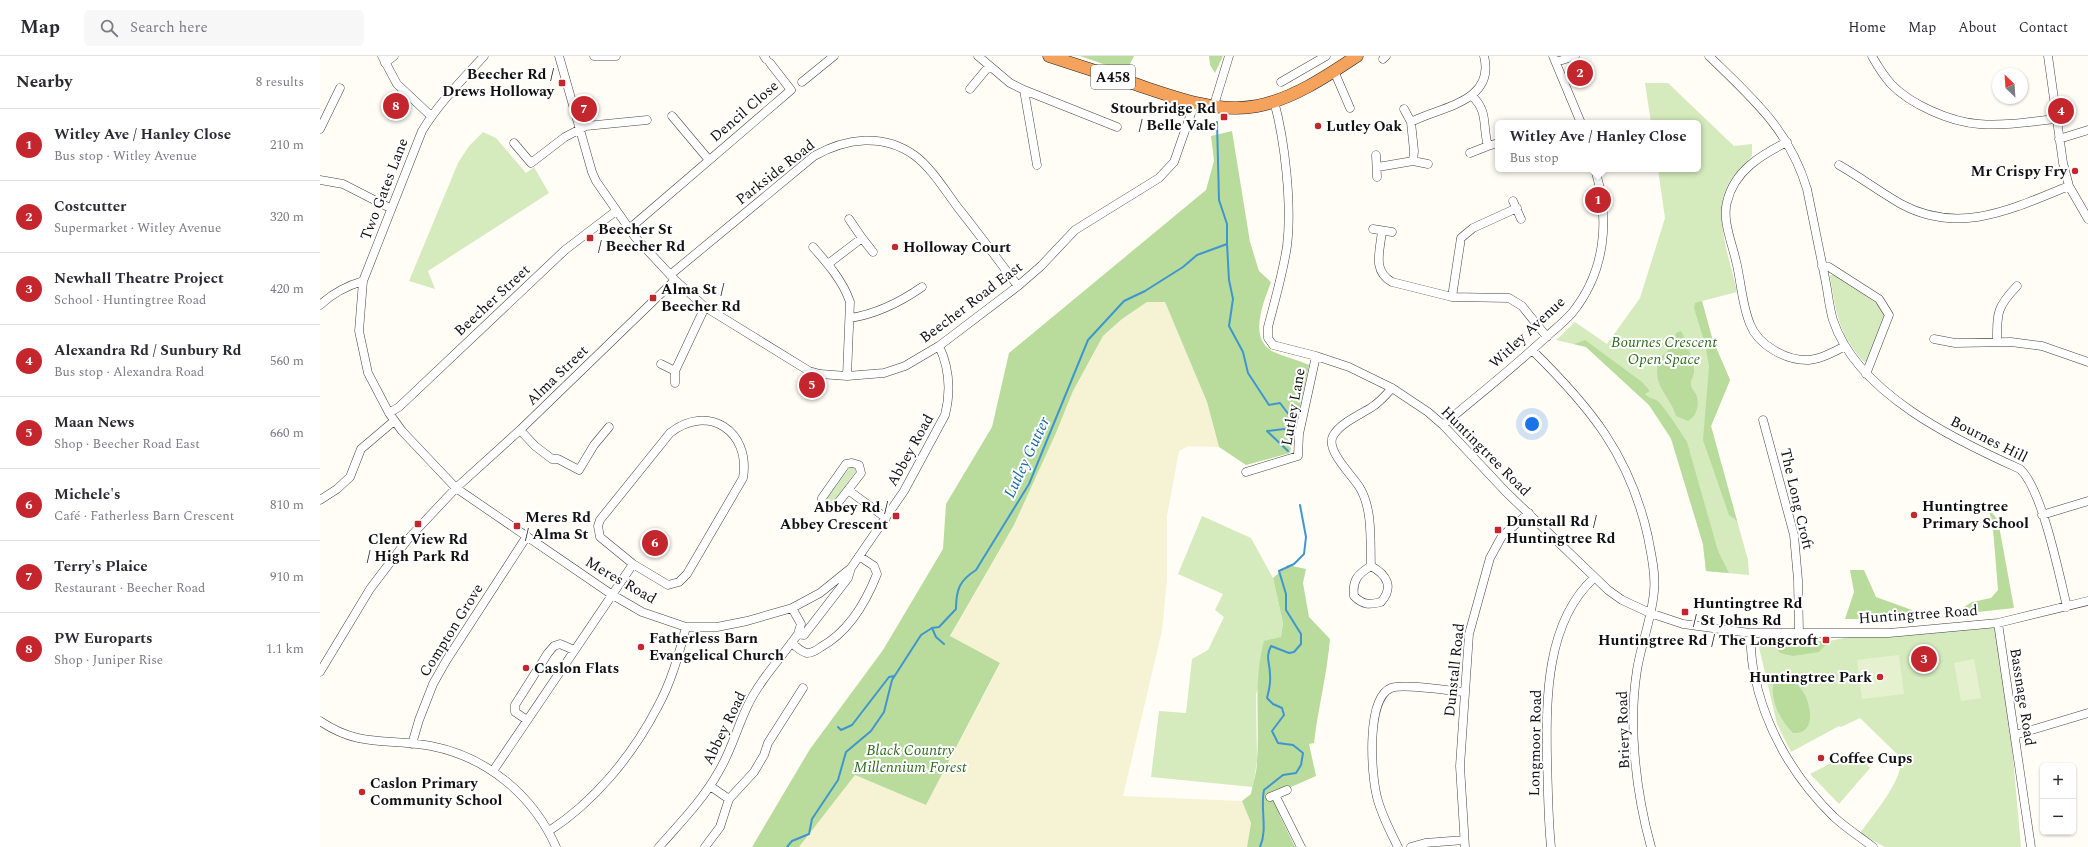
<!DOCTYPE html>
<html lang="en">
<head>
<meta charset="utf-8">
<style>
  :root { --surface:#fff; --page:#f7f7f7; --text:#2b2b33; --muted:#7c7c81; --line:#e1e1e2; --accent:#c4262e }
  body { margin:0; font-family:Spectral,serif; background:var(--page); color:var(--text) }
  .controls { position:absolute; right:12px; bottom:12px; display:grid; overflow:hidden; border-radius:6px; box-shadow:0 1px 3px #0004 }
  .controls button { width:36px; height:36px; display:grid; place-items:center; padding:0; border:0; border-bottom:1px solid var(--line); background:var(--surface); color:var(--text); font:20px sans-serif }
  .compass { position:absolute; left:1672px; top:12px; width:36px; height:36px; border-radius:50%; background:var(--surface); box-shadow:0 1px 3px #0004; rotate:335deg }
  .you { position:absolute; left:1212px; top:368px; width:14px; height:14px; margin:-10px; border:3px solid #fff; border-radius:50%; background:#1a73e8; box-shadow:0 0 0 6px #1a73e833 }
  .badge { display:grid; place-items:center; width:26px; height:26px; border-radius:50%; background:var(--accent); color:#fff; font-size:13px; font-weight:700 }
  .pin { position:absolute; translate:-50% -50%; border:2px solid #fff; box-shadow:0 1px 4px #0006 }
  .popup { position:absolute; left:1175px; top:64px; width:206px; height:52px; box-sizing:border-box; display:grid; place-content:center; border-radius:6px; background:var(--surface); filter:drop-shadow(0 1px 3px #0005); font-size:13px; white-space:nowrap; color:var(--muted) }
  .popup b { font-size:15px; color:var(--text) }
  .popup::after { content:''; position:absolute; left:50%; top:100%; margin-left:-8px; border:8px solid transparent; border-top-color:var(--surface) }
  .list { margin:0; padding:0; list-style:none }
  h2 { display:flex; justify-content:space-between; align-items:center; height:52px; margin:0; padding:0 16px; font-size:17px }
  h2 small { font-size:13px; font-weight:400; color:var(--muted) }
  .list li { display:grid; grid-template-columns:26px 1fr auto; gap:12px; align-items:center; box-sizing:border-box; height:72px; padding:0 16px; border-top:1px solid var(--line) }
  .list b { display:block; font-size:15px; white-space:nowrap }
  .list p { margin:0; font-size:13px; white-space:nowrap; color:var(--muted) }
  .list em { font-size:13px; font-style:normal; color:var(--muted) }
  .icon { flex:none; width:22px; height:22px; fill:none; stroke:currentColor; stroke-width:2; stroke-linecap:round; stroke-linejoin:round }
  .map { position:relative; flex:none; width:1768px; height:791px; overflow:hidden }
  header { display:flex; align-items:center; gap:24px; box-sizing:border-box; height:56px; padding:0 20px; background:var(--surface); border-bottom:1px solid var(--line) }
  header strong { font-size:19px }
  nav { display:flex; gap:22px; margin-inline-start:auto; font-size:14px }
  .search { width:280px; height:36px; background:var(--page); display:flex; align-items:center; gap:10px; box-sizing:border-box; padding:0 14px; border-radius:6px; color:var(--muted); font-size:15px }
  main { display:flex }
  aside { flex:1; background:var(--surface) }
  .map>svg:first-child { display:block }
  .farmland { fill:#f6f3d4 }
  .green { fill:#d5ebbd }
  .forest { fill:#b9dc9c }
  .pitch { fill:#e6f2cf }
  .lines { fill:none; stroke-linecap:round; stroke-linejoin:round }
  .stream { stroke:#3f96cf; stroke-width:2 }
  .minor-casing { stroke:#444; stroke-width:9 }
  .highway-casing { stroke:#222; stroke-width:13 }
  .minor { stroke:#fff; stroke-width:8 }
  .highway { stroke:#f5a25d; stroke-width:12 }
  .poi-dot { fill:#c4262e; stroke:#fff; stroke-width:1.5 }
  .labels { text-anchor:middle; stroke-width:4; stroke-linejoin:round; paint-order:stroke }
  .shield { fill:#fff; stroke:#585858; stroke-width:1 }
  .shield-label { font-size:14px; font-weight:bold; fill:#111 }
  .poi-label { font-size:15px; font-weight:bold; fill:#111; stroke:#fff; text-anchor:start }
  .street-label { font-size:15px; fill:#111; stroke:#fff }
  .park-label { font-size:15px; font-style:italic; fill:#2f6b1f; stroke:#fff }
  .water-label { font-size:16px; font-style:italic; fill:#1768a6; stroke:#fff }
</style>
</head>
<body>
<header>
<strong>Map</strong>
<div class="search"><svg class="icon" aria-label="search" viewBox="0 0 24 24"><circle cx="10" cy="10" r="6"/><path d="M15 15l6 6"/></svg>Search here</div>
<nav><a>Home</a><a>Map</a><a>About</a><a>Contact</a></nav>
</header>
<main>
<aside>
<h2>Nearby<small>8 results</small></h2>
<ul class="list">
<li><span class="badge">1</span><div><b>Witley Ave / Hanley Close</b><p>Bus stop · Witley Avenue</p></div><em>210 m</em></li>
<li><span class="badge">2</span><div><b>Costcutter</b><p>Supermarket · Witley Avenue</p></div><em>320 m</em></li>
<li><span class="badge">3</span><div><b>Newhall Theatre Project</b><p>School · Huntingtree Road</p></div><em>420 m</em></li>
<li><span class="badge">4</span><div><b>Alexandra Rd / Sunbury Rd</b><p>Bus stop · Alexandra Road</p></div><em>560 m</em></li>
<li><span class="badge">5</span><div><b>Maan News</b><p>Shop · Beecher Road East</p></div><em>660 m</em></li>
<li><span class="badge">6</span><div><b>Michele's</b><p>Café · Fatherless Barn Crescent</p></div><em>810 m</em></li>
<li><span class="badge">7</span><div><b>Terry's Plaice</b><p>Restaurant · Beecher Road</p></div><em>910 m</em></li>
<li><span class="badge">8</span><div><b>PW Europarts</b><p>Shop · Juniper Rise</p></div><em>1.1 km</em></li>
</ul>
</aside>
<div class="map">
<svg width="1768" height="791" viewBox="0 0 1768 791">
  <rect width="100%" height="100%" fill="#fffdf5"/>
  <path class="farmland" d="M827,246H845L887,346L899,391L869,390L859,395L847,460V524L842,575L803,740L922,745L931,767L927,791H479L535,719L606,749L680,608L630,581L694,469L736,377L753,335L783,280L802,263Z"/>
  <path class="green" d="M1325,27H1348L1414,90L1432,88V100C1425,108 1416,116 1410,125C1391,157 1410,202 1417,236L1382,245L1392,282L1410,324L1391,370L1428,504L1429,519L1386,515L1383,488L1351,383L1329,349L1266,291L1236,284L1255,266L1287,288L1320,242L1345,162L1338,113H1378V67H1331Z
    M163,76L176,82L206,117L214,111L229,137L108,215L115,233L89,225L138,107L149,90Z
    M1510,219H1516L1563,252L1565,262L1547,305L1544,306C1518,277 1516,257 1510,219Z
    M533,410L536,415L512,448H505L506,443L530,411Z
    M882,460L931,482L953,522L963,567L961,581L936,638L937,705L933,731L831,721L839,655L866,657L872,603L888,594L904,561L895,554L903,538L858,518Z
    M1675,569L1691,679L1701,791H1565L1540,777C1552,760 1586,721 1580,701L1540,662L1521,671L1519,670L1471,696L1457,668L1438,587L1509,585L1534,580Z
    M1535,695L1550,712L1519,748L1490,718Z"/>
  <path class="forest" d="M760,0H814L806,16Z
    M889,0H903L895,17L890,9Z
    M912,75L930,186L939,215L951,226C944,246 927,283 954,296C965,301 978,304 989,309L970,397L926,409L899,391L887,346L845,246H827L802,263L783,280L753,335L736,377L694,469L630,580L680,607L606,749L535,719L479,791H432L490,693L563,594L623,493L626,448L672,371L689,297L886,134L894,105L891,80Z
    M1382,245L1392,282L1410,324L1391,370L1417,465L1409,459L1383,384L1389,310L1385,288L1374,252L1375,247Z
    M1361,275C1364,279 1375,309 1374,315C1374,321 1370,324 1371,330C1372,333 1375,336 1376,338C1380,348 1377,360 1368,365L1356,360C1350,339 1331,329 1339,306C1341,299 1347,297 1350,291C1353,287 1354,282 1356,277Z
    M1265,284L1322,326L1330,335L1325,338C1329,343 1335,342 1339,346C1349,358 1358,372 1367,386L1398,495L1409,517L1386,515L1383,488L1351,382L1329,349L1266,291L1254,288Z
    M1669,453L1678,464L1694,552L1631,559L1652,546L1671,542L1678,534L1673,473Z
    M968,509L986,513L983,527L989,561L1010,583C1007,619 998,652 994,687L989,688L996,720L953,739L960,760L975,791H927L931,767L922,745L931,738C933,727 937,716 937,705C940,664 933,625 944,585L961,581L963,567L953,522Z
    M1530,514H1544L1556,541L1592,554L1591,563H1525L1534,536Z
    M1509,585L1499,596L1473,600L1460,597L1453,587Z
    M1466,618C1473,624 1480,630 1485,639C1492,654 1495,678 1473,677C1459,663 1447,640 1456,620Z"/>
  <path class="pitch" d="M1579,599L1584,638L1542,643L1537,604Z
    M1654,603L1661,642L1641,645L1634,607Z"/>
  <g class="lines">
    <path class="stream" d="M907,188L909,224L913,243L909,270L923,296L928,317L949,349L960,347L973,364L972,372L947,375L968,395
      M612,572L616,581L624,588
      M518,671L521,674L532,669L569,621L574,620
      M467,791L472,785L489,778L492,763L518,724L526,696L551,675L564,656L572,624L601,579L612,572L619,571L636,553C636,533 640,524 656,514L709,428L768,284L804,245L825,235L863,211L877,199L907,188V168L899,144L897,66
      M940,791C948,773 940,753 944,734L963,719L976,717L981,709L983,697L973,689L958,687L952,675L964,659L962,652L953,648L947,642C949,634 951,627 950,619C950,606 945,602 951,590L969,597L974,596L981,588V578L966,554V538L959,515L974,508L984,498L986,481L980,449"/>
    <defs>
      <path id="minor" d="M62,0L77,28L111,60
        M164,0C142,24 119,47 102,75L43,225L39,275L48,317L69,357L82,375L136,432L291,538L322,556L366,571H397L427,565L472,552L500,537L531,512
        M239,0L272,116L276,125L315,181L355,224L385,251L489,315L500,318L527,320L564,317L585,310L619,290L698,230L721,210L755,174L839,122L854,106L875,46
        M274,0H296
        M444,0L446,3
        M658,0L690,27L704,34L797,71
        M1233,0L1261,67
        M1389,0C1432,42 1469,73 1487,133C1493,163 1499,193 1505,222C1508,236 1509,251 1513,264C1537,337 1635,384 1700,413C1722,433 1739,518 1747,551
        M1552,0C1557,9 1564,20 1571,28C1591,49 1631,66 1659,68C1685,70 1710,66 1735,63
        M1728,0L1743,107L1749,130L1768,163
        M1063,3L1066,0
        M1236,6L1255,0
        M65,7L74,0
        M1014,15L1030,52
        M482,26L514,0
        M961,26L1006,0
        M650,33L669,10
        M704,34L717,109
        M954,45C965,85 972,149 967,190C963,217 955,244 948,271V282L953,289L996,300L1029,311L1072,332L1108,356L1123,369L1186,436L1288,534L1302,544L1330,557L1363,568L1430,577H1569L1678,567L1768,545
        M894,49L909,0
        M1084,53L1091,66
        M352,60L389,104
        M0,73L20,32
        M1739,83L1768,74
        M1467,86C1441,99 1414,115 1407,146C1402,164 1412,187 1416,205C1421,225 1422,249 1430,268C1438,289 1466,305 1489,304C1501,303 1514,296 1525,290
        M194,87L211,107L245,81L266,70L327,64
        M1168,90L1178,87
        M1150,97L1168,90C1162,70 1169,56 1152,40
        M1056,99L1057,121
        M1093,105L1108,108
        M1519,109C1540,121 1560,136 1581,148C1640,180 1694,152 1749,130
        M1058,111L1093,105L1094,95L1091,66C1118,51 1176,47 1164,0
        M0,124L23,128L70,152
        M1193,145L1201,163
        M529,163L542,182
        M309,173L471,34L450,7
        M1053,173L1072,176
        M1062,175C1060,195 1052,215 1072,226L1132,241L1189,242L1202,250L1227,281
        M493,191C508,208 523,225 530,246L527,320
        M508,208L542,182L553,196
        M1502,210L1509,211L1559,243L1569,259L1546,318
        M350,219L494,100C526,82 563,77 594,99C611,111 626,136 639,153C659,178 678,204 698,230
        M1132,241L1141,182L1153,172L1197,152
        M0,249C13,237 26,230 43,225
        M530,262C557,258 579,247 602,231
        M1614,283L1635,287L1691,286L1722,290L1768,306
        M1677,285C1677,256 1677,251 1697,230
        M1212,294C1270,351 1310,399 1328,481C1331,498 1336,517 1334,535C1332,562 1321,588 1317,614C1308,670 1316,737 1331,791
        M341,308L355,315V327
        M355,315L385,251
        M69,357L79,351L245,194L296,155
        M1443,364L1474,479L1478,524L1479,577
        M1123,369C1157,340 1192,313 1225,282C1234,274 1244,266 1252,257C1286,215 1290,163 1275,113
        M200,374L215,390L232,403H238L259,414L274,389L289,371
        M926,416L978,400L979,378L996,300
        M528,434L541,417L539,409L532,407L526,408L502,442V448L507,453L514,452L528,434L566,462
        M0,444L17,433L30,421L41,393L74,365
        M1722,459L1768,445
        M1051,510C1038,518 1032,524 1034,540C1043,549 1049,549 1061,546C1074,531 1067,519 1051,510C1050,486 1053,454 1040,432C1033,420 1005,394 1013,380C1020,367 1040,359 1052,351C1060,346 1066,339 1072,332
        M472,552L481,568L478,578
        M1678,567L1711,791
        M1430,577C1431,590 1431,604 1434,616C1444,671 1474,722 1514,761C1526,772 1540,781 1553,791
        M471,587C476,590 481,596 487,597C492,597 497,594 501,591C528,576 546,546 557,518L554,510L539,500
        M0,616L50,533L88,483L136,432L200,374L355,224
        M207,664L195,656V649L228,597L234,590L240,588L254,594
        M0,665C40,692 67,682 111,690C167,701 213,739 236,791
        M1695,679L1768,657
        M92,688L99,664L113,628L126,605L207,480
        M173,715L313,508L280,481L278,470L280,464L350,377C388,347 431,375 423,422L367,518L359,526L348,529L313,508
        M955,739L981,791
        M950,741L967,734
        M409,743L434,716L444,699L448,687L483,632
        M229,775C274,746 312,700 337,652C351,627 359,598 366,571
        M339,791C360,767 383,744 399,715C411,695 417,672 427,651C439,625 461,602 478,578L484,579L528,522L531,512L584,435L625,359C631,335 630,313 619,290
        M385,791L400,771L409,743L390,730
        M1078,791C1070,775 1061,758 1057,741C1051,718 1046,642 1071,632C1083,627 1130,635 1144,636
        M1091,791L1105,787L1144,784
        M1145,791L1140,710L1149,578L1170,502L1182,480L1209,457
        M1231,791C1228,762 1228,732 1227,703C1226,642 1226,566 1274,522"/>
      <path id="highway" d="M729,0C757,9 784,18 812,27C851,40 896,58 937,50C973,43 1007,20 1037,0"/>
    </defs>
    <use href="#minor" class="minor-casing"/>
    <use href="#highway" class="highway-casing"/>
    <use href="#minor" class="minor"/>
    <use href="#highway" class="highway"/>
  </g>
  <g class="poi-dot">
    <rect x="238" y="23" width="8" height="8" rx="2"/>
    <rect x="900" y="57" width="8" height="8" rx="2"/>
    <circle cx="998" cy="70" r="4"/>
    <circle cx="1755" cy="115" r="4"/>
    <rect x="266" y="178" width="8" height="8" rx="2"/>
    <circle cx="575" cy="191" r="4"/>
    <rect x="329" y="238" width="8" height="8" rx="2"/>
    <circle cx="1594" cy="459" r="4"/>
    <rect x="572" y="456" width="8" height="8" rx="2"/>
    <rect x="94" y="464" width="8" height="8" rx="2"/>
    <rect x="193" y="466" width="8" height="8" rx="2"/>
    <rect x="1174" y="470" width="8" height="8" rx="2"/>
    <rect x="1361" y="552" width="8" height="8" rx="2"/>
    <rect x="1502" y="580" width="8" height="8" rx="2"/>
    <circle cx="321" cy="591" r="4"/>
    <circle cx="206" cy="612" r="4"/>
    <circle cx="1560" cy="621" r="4"/>
    <circle cx="1501" cy="702" r="4"/>
    <circle cx="42" cy="736" r="4"/>
  </g>
  <g class="labels">
    <rect class="shield" x="771" y="9" width="44" height="24" rx="3"/>
    <g class="shield-label">
      <text x="793" y="26">A458</text>
    </g>
    <g class="poi-label">
      <text x="234" y="23" text-anchor="end">Beecher Rd /<tspan x="234" dy="17">Drews Holloway</tspan></text>
      <text x="896" y="57" text-anchor="end">Stourbridge Rd<tspan x="896" dy="17">/ Belle Vale</tspan></text>
      <text x="1006" y="75">Lutley Oak</text>
      <text x="1747" y="120" text-anchor="end">Mr Crispy Fry</text>
      <text x="278" y="178">Beecher St<tspan x="278" dy="17">/ Beecher Rd</tspan></text>
      <text x="583" y="196">Holloway Court</text>
      <text x="341" y="238">Alma St /<tspan x="341" dy="17">Beecher Rd</tspan></text>
      <text x="1602" y="455">Huntingtree<tspan x="1602" dy="17">Primary School</tspan></text>
      <text x="568" y="456" text-anchor="end">Abbey Rd /<tspan x="568" dy="17">Abbey Crescent</tspan></text>
      <text x="205" y="466">Meres Rd<tspan x="205" dy="17">/ Alma St</tspan></text>
      <text x="1186" y="470">Dunstall Rd /<tspan x="1186" dy="17">Huntingtree Rd</tspan></text>
      <text x="98" y="488" text-anchor="middle">Clent View Rd<tspan x="98" dy="17">/ High Park Rd</tspan></text>
      <text x="1373" y="552">Huntingtree Rd<tspan x="1373" dy="17">/ St Johns Rd</tspan></text>
      <text x="329" y="587">Fatherless Barn<tspan x="329" dy="17">Evangelical Church</tspan></text>
      <text x="1498" y="589" text-anchor="end">Huntingtree Rd / The Longcroft</text>
      <text x="214" y="617">Caslon Flats</text>
      <text x="1552" y="626" text-anchor="end">Huntingtree Park</text>
      <text x="1509" y="707">Coffee Cups</text>
      <text x="50" y="732">Caslon Primary<tspan x="50" dy="17">Community School</tspan></text>
    </g>
    <g class="street-label">
      <text transform="translate(424 55) rotate(-41)" y="5">Dencil Close</text>
      <text transform="translate(455 116) rotate(-38)" y="5">Parkside Road</text>
      <text transform="translate(64 133) rotate(-69)" y="5">Two Gates Lane</text>
      <text transform="translate(172 244) rotate(-43)" y="5">Beecher Street</text>
      <text transform="translate(651 246) rotate(-37)" y="5">Beecher Road East</text>
      <text transform="translate(1207 276) rotate(-43)" y="5">Witley Avenue</text>
      <text transform="translate(237 319) rotate(-44)" y="5">Alma Street</text>
      <text transform="translate(973 351) rotate(-80)" y="5">Lutley Lane</text>
      <text transform="translate(1669 383) rotate(27)" y="5">Bournes Hill</text>
      <text transform="translate(590 394) rotate(-61)" y="5">Abbey Road</text>
      <text transform="translate(1166 395) rotate(45)" y="5">Huntingtree Road</text>
      <text transform="translate(1477 443) rotate(77)" y="5">The Long Croft</text>
      <text transform="translate(301 524) rotate(30)" y="5">Meres Road</text>
      <text transform="translate(1598 558) rotate(-4)" y="5">Huntingtree Road</text>
      <text transform="translate(131 574) rotate(-58)" y="5">Compton Grove</text>
      <text transform="translate(1134 614) rotate(-84)" y="5">Dunstall Road</text>
      <text transform="translate(1703 641) rotate(81)" y="5">Bassnage Road</text>
      <text transform="translate(404 672) rotate(-64)" y="5">Abbey Road</text>
      <text transform="translate(1303 674) rotate(-92)" y="5">Briery Road</text>
      <text transform="translate(1215 687) rotate(-89)" y="5">Longmoor Road</text>
    </g>
    <g class="park-label">
      <text x="1344" y="291">Bournes Crescent<tspan x="1344" dy="17">Open Space</tspan></text>
      <text x="590" y="699">Black Country<tspan x="590" dy="17">Millennium Forest</tspan></text>
    </g>
    <g class="water-label">
      <text transform="translate(706 401) rotate(-65)" y="6">Lutley Gutter</text>
    </g>
  </g>
</svg>
<div class="controls">
<button>+</button>
<button>−</button>
</div>
<svg class="compass" viewBox="-18 -18 36 36"><path d="M0-13l5 13h-10z" fill="#e53935"/><path d="M0 13l5-13h-10z" fill="#7c7c81"/></svg>
<div class="you"></div>
<div class="pin badge" style="left:1278px;top:144px">1</div>
<div class="popup"><b>Witley Ave / Hanley Close</b>Bus stop</div>
<div class="pin badge" style="left:1260px;top:17px">2</div>
<div class="pin badge" style="left:1604px;top:603px">3</div>
<div class="pin badge" style="left:1741px;top:55px">4</div>
<div class="pin badge" style="left:492px;top:329px">5</div>
<div class="pin badge" style="left:335px;top:487px">6</div>
<div class="pin badge" style="left:264px;top:53px">7</div>
<div class="pin badge" style="left:76px;top:50px">8</div>
</div>
</main>
</body>
</html>
